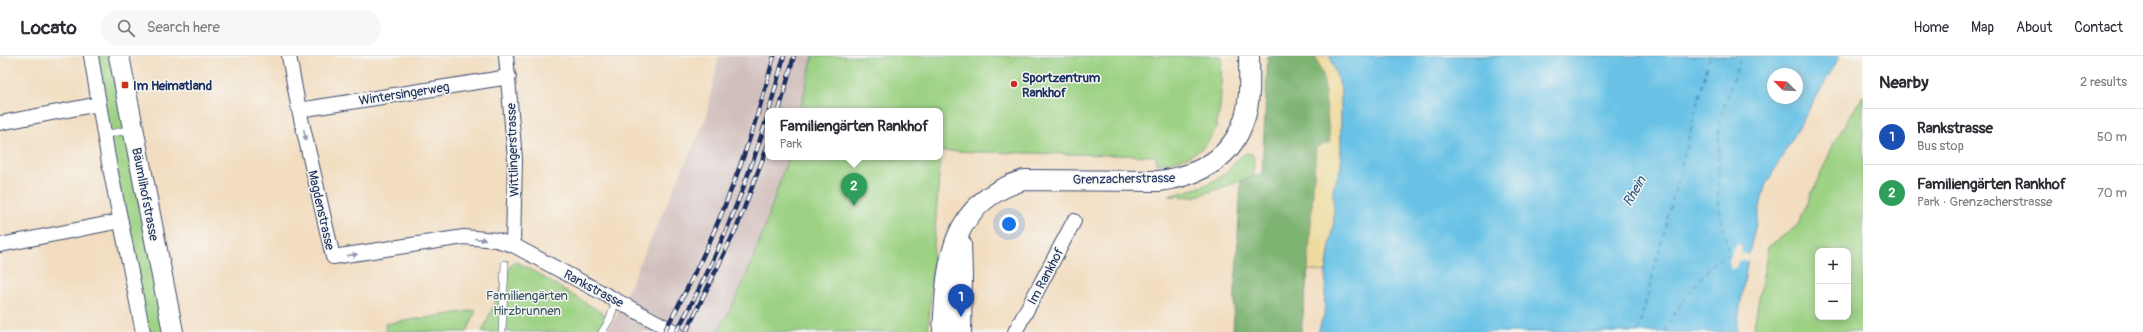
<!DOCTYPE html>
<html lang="en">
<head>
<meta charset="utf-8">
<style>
  :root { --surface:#fff; --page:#f7f7f7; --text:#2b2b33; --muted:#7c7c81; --line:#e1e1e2; --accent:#2563eb }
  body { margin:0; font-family:Pangolin,sans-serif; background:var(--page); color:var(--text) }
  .controls { position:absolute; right:12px; bottom:12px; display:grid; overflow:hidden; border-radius:8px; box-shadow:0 2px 10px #0003 }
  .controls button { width:36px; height:36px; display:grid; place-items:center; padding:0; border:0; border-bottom:1px solid var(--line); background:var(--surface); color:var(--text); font:20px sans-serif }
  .compass { position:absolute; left:1767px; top:12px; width:36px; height:36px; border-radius:50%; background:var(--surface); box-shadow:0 2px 10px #0003; rotate:294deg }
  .you { position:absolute; left:1009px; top:168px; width:14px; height:14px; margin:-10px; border:3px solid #fff; border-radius:50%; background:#1a73e8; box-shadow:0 0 0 6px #1a73e833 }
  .badge { display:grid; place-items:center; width:26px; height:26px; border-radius:50%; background:var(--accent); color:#fff; font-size:13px; font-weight:700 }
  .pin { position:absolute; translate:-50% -33px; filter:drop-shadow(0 1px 2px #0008) }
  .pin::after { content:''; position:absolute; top:21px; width:14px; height:12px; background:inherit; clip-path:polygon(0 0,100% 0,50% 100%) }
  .popup { position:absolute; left:765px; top:52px; width:178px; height:52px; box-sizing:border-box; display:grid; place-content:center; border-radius:8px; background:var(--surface); filter:drop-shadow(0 1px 3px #0005); font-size:13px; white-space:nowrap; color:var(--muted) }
  .popup b { font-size:15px; color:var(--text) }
  .popup::after { content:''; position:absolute; left:50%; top:100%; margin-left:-8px; border:8px solid transparent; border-top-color:var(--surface) }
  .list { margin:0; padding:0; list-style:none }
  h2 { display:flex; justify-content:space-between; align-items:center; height:52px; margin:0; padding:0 16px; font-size:17px }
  h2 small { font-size:13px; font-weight:400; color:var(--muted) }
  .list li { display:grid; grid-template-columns:26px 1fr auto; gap:12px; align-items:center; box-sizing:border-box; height:56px; padding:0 16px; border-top:1px solid var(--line) }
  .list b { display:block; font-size:15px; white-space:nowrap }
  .list p { margin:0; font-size:13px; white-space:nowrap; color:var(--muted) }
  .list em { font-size:13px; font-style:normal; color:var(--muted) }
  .icon { flex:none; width:22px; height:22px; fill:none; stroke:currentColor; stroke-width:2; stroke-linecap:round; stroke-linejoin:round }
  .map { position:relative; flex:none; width:1863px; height:276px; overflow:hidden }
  header { display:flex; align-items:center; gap:24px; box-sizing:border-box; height:56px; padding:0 20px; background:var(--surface); border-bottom:1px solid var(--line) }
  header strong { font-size:19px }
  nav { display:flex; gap:22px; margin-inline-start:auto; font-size:14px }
  .search { width:280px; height:36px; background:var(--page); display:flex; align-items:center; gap:10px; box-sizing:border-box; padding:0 14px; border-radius:22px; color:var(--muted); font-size:15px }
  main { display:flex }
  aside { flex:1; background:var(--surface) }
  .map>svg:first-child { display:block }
  .industrial { fill:#d1bfbd }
  .green { fill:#9dd284; stroke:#5c8071; fill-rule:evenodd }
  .forest { fill:#7eb472; stroke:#4c7268 }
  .sand { fill:#eeda9e; stroke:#84847e }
  .water { fill:#69c2e6; stroke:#4278a2; fill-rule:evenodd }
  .pier { fill:#f2ddc0 }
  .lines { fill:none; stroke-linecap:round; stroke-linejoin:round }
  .ferry { stroke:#325b87; stroke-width:1; stroke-dasharray:5 4; stroke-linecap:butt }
  .service-casing { stroke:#3b496d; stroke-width:8 }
  .minor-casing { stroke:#3b496d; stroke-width:16 }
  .secondary-casing { stroke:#3b496d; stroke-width:22 }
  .service { stroke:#fff; stroke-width:7 }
  .minor { stroke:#fff; stroke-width:14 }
  .secondary { stroke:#fff; stroke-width:20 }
  .rail-casing { stroke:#1b2f5e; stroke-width:4.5 }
  .rail { stroke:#f6f6f2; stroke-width:3; stroke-dasharray:9; stroke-linecap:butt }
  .oneway { fill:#8d97ae }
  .poi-dot { fill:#c8321e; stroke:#f6f6f2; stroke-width:1.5 }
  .labels { text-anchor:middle; stroke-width:3; stroke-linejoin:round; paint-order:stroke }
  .poi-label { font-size:13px; font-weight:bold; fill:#1b2f5e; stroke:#f6f6f2; text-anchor:start }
  .street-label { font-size:13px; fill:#1b2f5e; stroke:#f6f6f2 }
  .park-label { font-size:13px; fill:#3c5868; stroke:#f6f6f2 }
  .water-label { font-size:14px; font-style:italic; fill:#325b87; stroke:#f6f6f2 }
</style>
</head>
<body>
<header>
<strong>Locato</strong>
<div class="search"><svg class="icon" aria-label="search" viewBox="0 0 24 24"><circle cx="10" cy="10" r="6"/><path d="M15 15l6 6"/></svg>Search here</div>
<nav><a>Home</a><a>Map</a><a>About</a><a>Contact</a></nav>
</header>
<main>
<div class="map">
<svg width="1863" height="276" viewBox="0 0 1863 276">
  <rect width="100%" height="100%" fill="#f6f6f2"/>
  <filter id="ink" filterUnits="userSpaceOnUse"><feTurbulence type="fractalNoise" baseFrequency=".025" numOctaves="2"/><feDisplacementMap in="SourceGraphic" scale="8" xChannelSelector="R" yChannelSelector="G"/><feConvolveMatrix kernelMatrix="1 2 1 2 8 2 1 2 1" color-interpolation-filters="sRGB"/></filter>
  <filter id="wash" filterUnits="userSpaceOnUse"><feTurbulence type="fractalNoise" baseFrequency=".012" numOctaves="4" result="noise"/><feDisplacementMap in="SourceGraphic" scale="16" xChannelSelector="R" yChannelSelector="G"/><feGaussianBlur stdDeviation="0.9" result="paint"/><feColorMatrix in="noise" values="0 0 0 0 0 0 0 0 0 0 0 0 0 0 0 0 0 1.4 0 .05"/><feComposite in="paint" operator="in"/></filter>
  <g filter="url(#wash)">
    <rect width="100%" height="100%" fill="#f2ddc0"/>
    <path class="industrial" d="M719,0H813L800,55H768V101H788L755,198L731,254L717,276H606L615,262L706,62Z"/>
    <path class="green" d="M91,0H119L173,276H143Z
      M813,0H1222C1219,58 1229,100 1156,108V100L940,95V55H800Z
      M1863,39V276H1753L1768,191L1797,170L1836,83ZM1818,195H1848V261H1818Z
      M1247,97L1252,98L1254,103L1253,121L1194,141L1168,140C1188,135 1207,131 1224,118C1232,112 1237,101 1247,97Z
      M788,101L940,103L928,276H717C751,223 768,160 788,101Z
      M518,206L609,261L599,276H482L512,207Z
      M476,254L467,276H386L385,268Z"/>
    <path class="forest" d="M1268,0H1315L1323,18L1330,86L1316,91L1308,214L1301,276H1233L1241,124L1262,118Z"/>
    <path class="sand" d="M1315,0H1330L1341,33V111L1334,133V164L1326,216L1308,214L1316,91L1330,86L1323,18Z"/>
    <path class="water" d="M1330,0H1840L1765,130L1748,202L1736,276H1318L1324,259L1326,216L1334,164L1333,133L1341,111V33ZM1773,18H1797V42H1773Z"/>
    <path class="pier" d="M1738,187L1742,192L1741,197L1751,199L1750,205L1739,204L1736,211L1731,214L1729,205L1733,193Z"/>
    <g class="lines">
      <path class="ferry" d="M1638,276L1710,0
        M1665,276L1676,255L1713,207L1729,199L1718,148L1719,66L1741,0"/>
    </g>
  </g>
  <g filter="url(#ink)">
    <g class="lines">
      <defs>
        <path id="service" d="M104,79L132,73
          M502,276L505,208
          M602,276L610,263L616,244"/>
        <path id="minor" d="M91,0L109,107L143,276
          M289,0L299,54L333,201L464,181L496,184L513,189L675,276
          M506,0L515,103L513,189
          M299,54L509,21
          M0,67L99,48
          M0,189L121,165
          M1015,276L1074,165"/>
        <path id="secondary" d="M119,0L173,276
          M943,276C947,208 948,147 1024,124L1159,125C1197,120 1231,104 1244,64C1251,45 1249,21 1249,0
          M961,276L962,219L961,188"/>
      </defs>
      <use href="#service" class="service-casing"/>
      <use href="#minor" class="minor-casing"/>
      <use href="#secondary" class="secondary-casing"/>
      <use href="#service" class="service"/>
      <use href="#minor" class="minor"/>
      <use href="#secondary" class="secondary"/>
      <defs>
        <path id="rail" d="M769,55L784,0
          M779,55L794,0
          M664,276C713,189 749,97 774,0
          M676,276C715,208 745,134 768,59
          M686,276L737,171L768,89"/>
      </defs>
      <use href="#rail" class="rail-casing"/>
      <use href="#rail" class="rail"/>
    </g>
    <defs><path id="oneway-solid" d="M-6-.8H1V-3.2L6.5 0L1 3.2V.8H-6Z"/></defs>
    <g class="oneway">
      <use href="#oneway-solid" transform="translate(305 79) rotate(77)"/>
      <use href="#oneway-solid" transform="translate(480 183) rotate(5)"/>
      <use href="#oneway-solid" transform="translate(352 199) rotate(-7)"/>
    </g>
  </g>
  <g class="poi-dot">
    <circle cx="1014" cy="28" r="4"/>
    <rect x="121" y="25" width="8" height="8" rx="2"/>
  </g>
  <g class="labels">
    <g class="poi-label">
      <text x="1022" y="26">Sportzentrum<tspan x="1022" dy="15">Rankhof</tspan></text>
      <text x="133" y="34">Im Heimatland</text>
    </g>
    <g class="street-label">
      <text transform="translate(404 37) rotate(-9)" y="5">Wintersingerweg</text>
      <text transform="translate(512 94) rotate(-92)" y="5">Wittlingerstrasse</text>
      <text transform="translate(1124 122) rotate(-1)" y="5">Grenzacherstrasse</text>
      <text transform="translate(146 138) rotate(79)" y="5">Bäumlihofstrasse</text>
      <text transform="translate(322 154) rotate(77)" y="5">Magdenstrasse</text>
      <text transform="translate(1045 220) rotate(-62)" y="5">Im Rankhof</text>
      <text transform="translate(594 232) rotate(28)" y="5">Rankstrasse</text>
    </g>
    <g class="park-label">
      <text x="527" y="244">Familiengärten<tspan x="527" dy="15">Hirzbrunnen</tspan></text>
    </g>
    <g class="water-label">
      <text transform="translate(1634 135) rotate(-60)" y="5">Rhein</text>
    </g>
  </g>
</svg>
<div class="controls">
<button>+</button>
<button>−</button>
</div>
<svg class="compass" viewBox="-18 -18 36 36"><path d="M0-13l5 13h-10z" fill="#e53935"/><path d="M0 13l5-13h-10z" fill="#7c7c81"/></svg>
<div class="you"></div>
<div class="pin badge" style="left:961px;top:261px;background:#1a4fb4">1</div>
<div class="pin badge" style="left:854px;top:150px;background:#2e9e5b">2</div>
<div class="popup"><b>Familiengärten Rankhof</b>Park</div>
</div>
<aside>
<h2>Nearby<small>2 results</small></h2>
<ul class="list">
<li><span class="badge" style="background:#1a4fb4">1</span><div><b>Rankstrasse</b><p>Bus stop</p></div><em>50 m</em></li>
<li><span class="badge" style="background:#2e9e5b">2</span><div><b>Familiengärten Rankhof</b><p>Park · Grenzacherstrasse</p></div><em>70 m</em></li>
</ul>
</aside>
</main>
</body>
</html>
